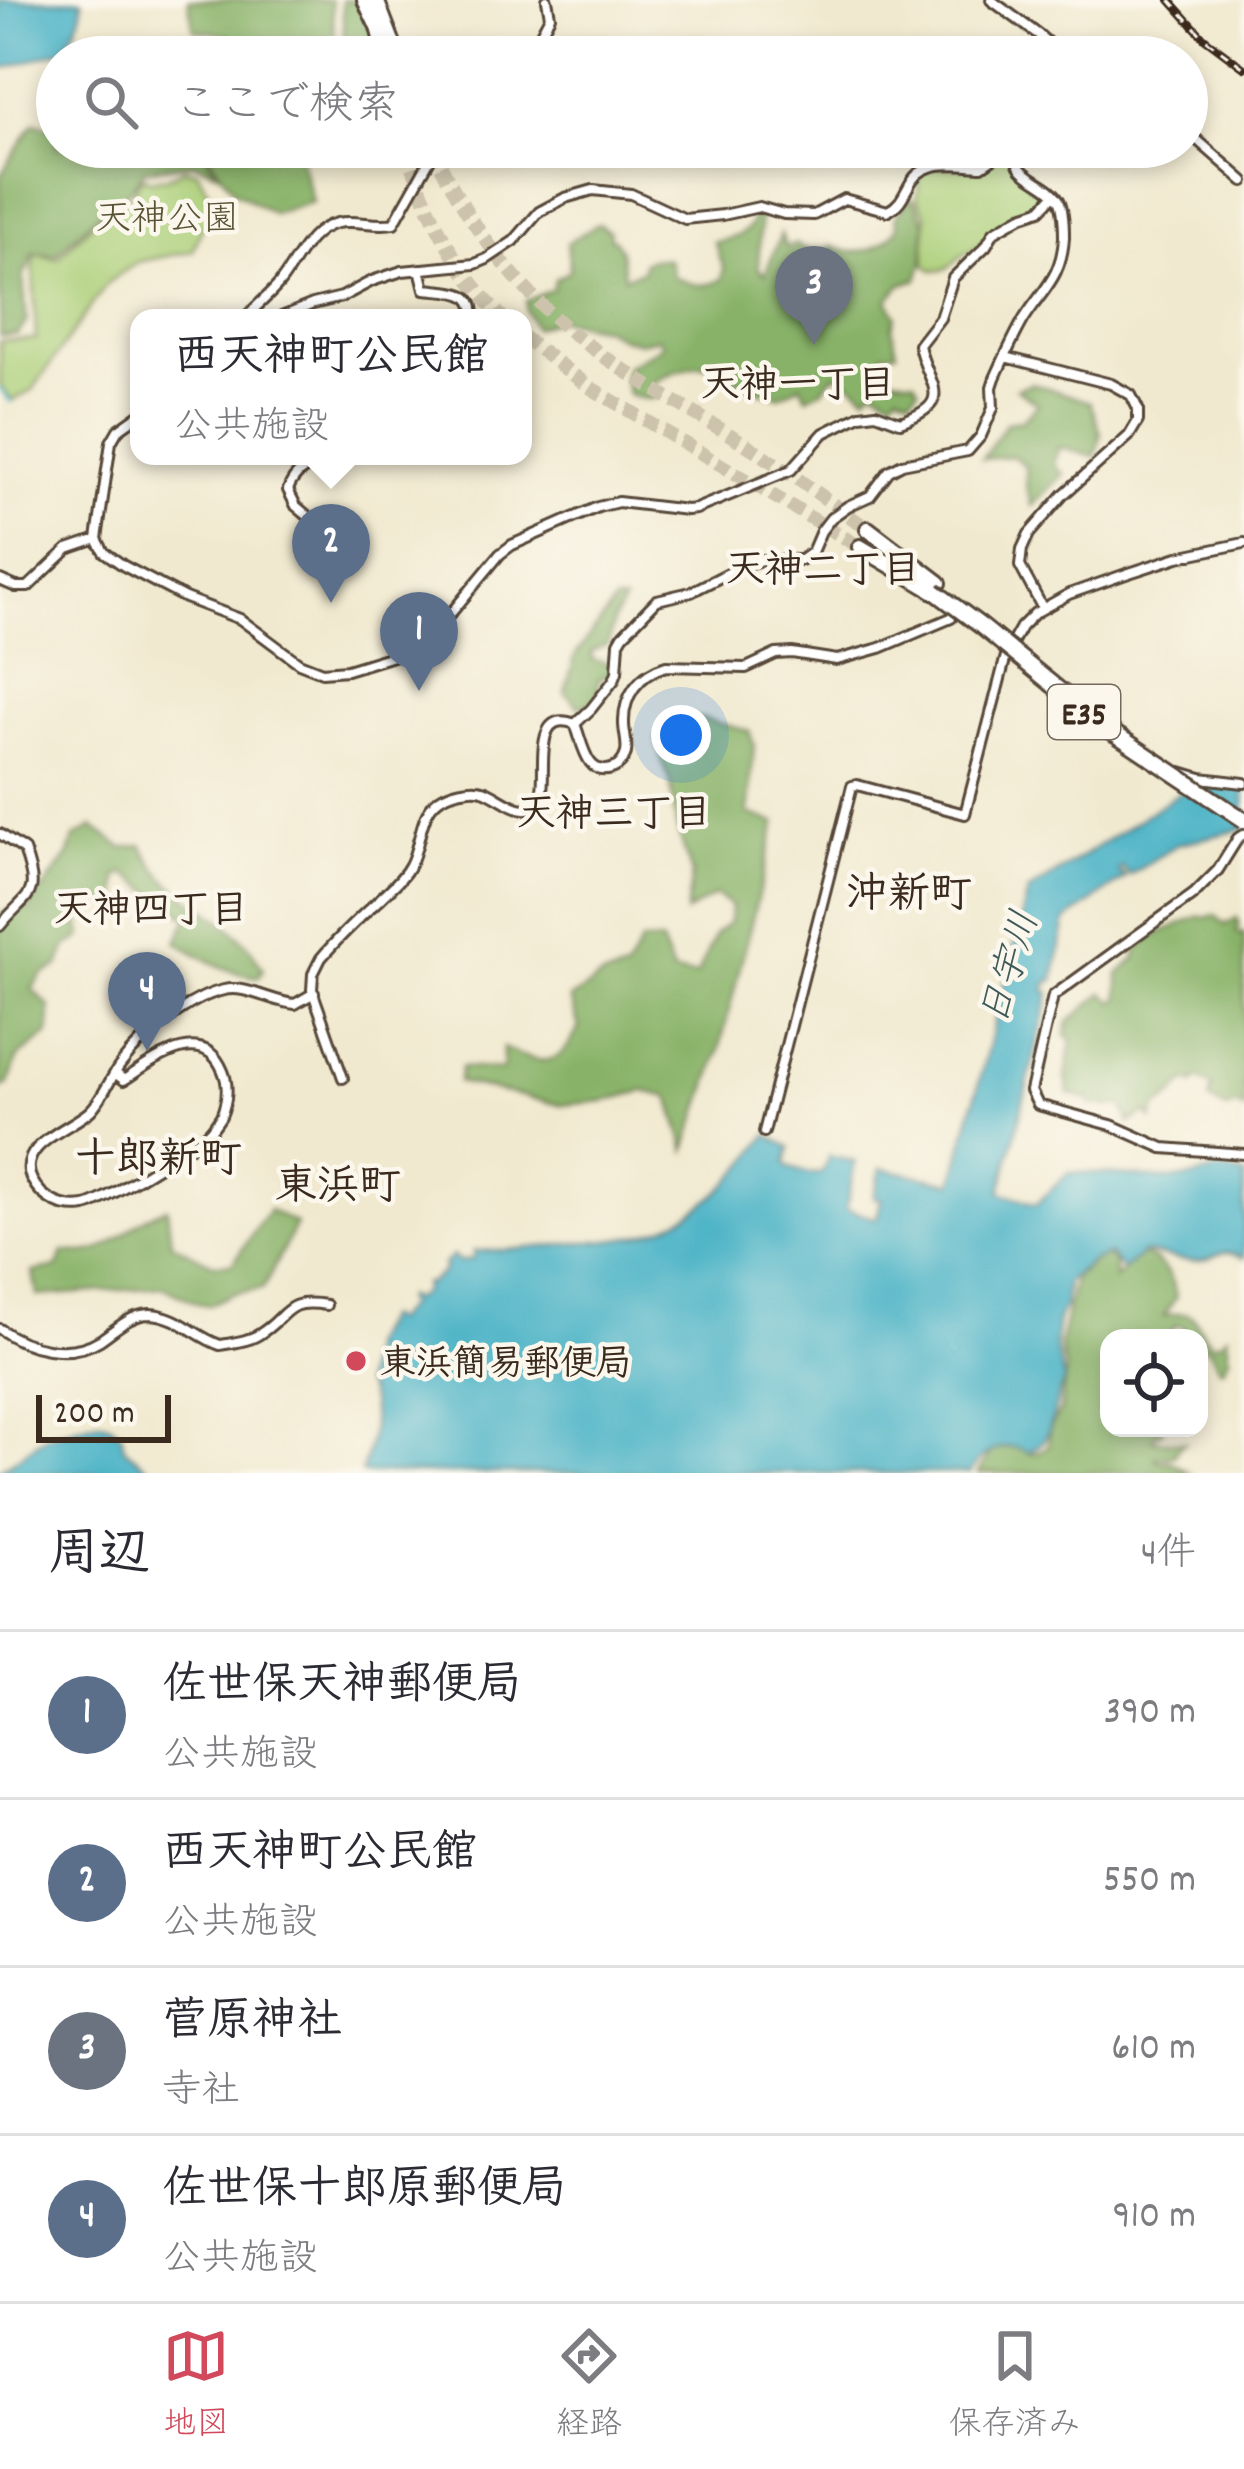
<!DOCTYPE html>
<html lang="ja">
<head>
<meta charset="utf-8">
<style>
  :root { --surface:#fff; --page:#f7f7f7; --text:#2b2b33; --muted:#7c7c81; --line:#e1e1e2; --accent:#d1495b }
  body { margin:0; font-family:Dekko,"Klee One",sans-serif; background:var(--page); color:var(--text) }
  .controls { position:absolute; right:36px; bottom:36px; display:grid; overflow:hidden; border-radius:24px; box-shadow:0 6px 18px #0003 }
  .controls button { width:108px; height:108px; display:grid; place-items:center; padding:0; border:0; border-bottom:3px solid var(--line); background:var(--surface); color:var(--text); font:60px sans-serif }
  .scale { position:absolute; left:36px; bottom:30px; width:135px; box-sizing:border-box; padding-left:12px; border:6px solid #3b2a1e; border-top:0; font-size:33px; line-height:42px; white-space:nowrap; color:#3b2a1e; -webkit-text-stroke:9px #fbf7ec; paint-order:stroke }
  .you { position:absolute; left:681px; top:735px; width:42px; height:42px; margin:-30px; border:9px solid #fff; border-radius:50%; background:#1a73e8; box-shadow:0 0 0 18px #1a73e833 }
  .badge { display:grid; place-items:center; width:78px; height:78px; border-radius:50%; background:var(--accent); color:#fff; font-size:39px; font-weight:700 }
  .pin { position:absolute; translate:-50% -99px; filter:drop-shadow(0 3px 6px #0008) }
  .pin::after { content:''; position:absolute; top:63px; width:42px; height:36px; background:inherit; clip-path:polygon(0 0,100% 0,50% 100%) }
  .popup { position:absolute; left:130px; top:309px; width:402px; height:156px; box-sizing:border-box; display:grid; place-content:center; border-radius:24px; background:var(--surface); filter:drop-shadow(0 3px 9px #0005); font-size:39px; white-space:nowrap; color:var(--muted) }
  .popup b { font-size:45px; color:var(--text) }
  .popup::after { content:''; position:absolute; left:50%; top:100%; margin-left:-24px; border:24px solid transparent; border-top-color:var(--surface) }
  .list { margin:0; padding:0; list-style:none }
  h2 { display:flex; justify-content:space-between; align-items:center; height:156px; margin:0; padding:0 48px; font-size:51px }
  h2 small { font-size:39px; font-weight:400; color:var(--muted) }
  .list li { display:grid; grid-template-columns:78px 1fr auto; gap:36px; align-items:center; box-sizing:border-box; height:168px; padding:0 48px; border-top:3px solid var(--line) }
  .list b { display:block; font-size:45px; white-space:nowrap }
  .list p { margin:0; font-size:39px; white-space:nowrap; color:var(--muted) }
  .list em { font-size:39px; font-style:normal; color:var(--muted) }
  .icon { flex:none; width:66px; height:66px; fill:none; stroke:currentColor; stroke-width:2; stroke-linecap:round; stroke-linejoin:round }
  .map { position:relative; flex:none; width:1244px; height:1473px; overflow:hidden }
  .search { position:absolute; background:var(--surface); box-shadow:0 6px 18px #0003; left:36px; right:36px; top:36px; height:132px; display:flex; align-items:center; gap:30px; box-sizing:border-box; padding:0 42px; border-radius:66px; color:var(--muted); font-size:45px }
  .sheet { height:828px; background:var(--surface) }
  nav { display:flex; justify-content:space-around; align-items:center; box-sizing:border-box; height:168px; border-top:3px solid var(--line); background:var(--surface); font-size:33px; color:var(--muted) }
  nav a { display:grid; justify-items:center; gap:6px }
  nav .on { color:var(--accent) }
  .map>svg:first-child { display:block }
  .green { fill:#abcf78; stroke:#737c4b; stroke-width:3 }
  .forest { fill:#88b268; stroke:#626e43; stroke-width:3 }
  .water { fill:#48b2c6; stroke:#426e72; stroke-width:3 }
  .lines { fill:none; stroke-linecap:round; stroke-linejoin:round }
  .stream { stroke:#48b2c6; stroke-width:3 }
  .highway-tunnel { stroke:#cdc3ac; stroke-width:14; stroke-dasharray:14 7; stroke-linecap:butt }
  .minor-casing { stroke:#564739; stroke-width:14 }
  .highway-casing { stroke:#564739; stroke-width:20 }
  .minor { stroke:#fff; stroke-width:8 }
  .highway { stroke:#fff; stroke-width:14 }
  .rail-casing { stroke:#3b2a1e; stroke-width:8 }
  .rail { stroke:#fbf7ec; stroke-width:3; stroke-dasharray:9; stroke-linecap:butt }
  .highway-bridge-casing { stroke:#564739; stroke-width:20; stroke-linecap:butt }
  .highway-bridge { stroke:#fff; stroke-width:14 }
  .poi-dot { fill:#d1495b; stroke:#fbf7ec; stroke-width:4.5 }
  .labels { text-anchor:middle; stroke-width:9; stroke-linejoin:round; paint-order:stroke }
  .shield { fill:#fbf7ec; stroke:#75685c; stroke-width:3 }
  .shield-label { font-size:33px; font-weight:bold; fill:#3b2a1e }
  .park-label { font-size:36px; fill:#575334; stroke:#fbf7ec }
  .poi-label { font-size:36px; font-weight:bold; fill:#3b2a1e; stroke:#fbf7ec; text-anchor:start }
  .neighbourhood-label { font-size:39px; font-weight:bold; fill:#3b2a1e; stroke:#fbf7ec }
  .water-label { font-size:39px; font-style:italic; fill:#405a59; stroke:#fbf7ec }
  .quarter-label { font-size:42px; font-weight:bold; fill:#3b2a1e; stroke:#fbf7ec }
</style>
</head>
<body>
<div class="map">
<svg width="1244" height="1473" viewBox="0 0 1244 1473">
  <rect width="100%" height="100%" fill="#fbf7ec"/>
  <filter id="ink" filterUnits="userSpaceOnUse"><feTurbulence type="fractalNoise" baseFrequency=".00833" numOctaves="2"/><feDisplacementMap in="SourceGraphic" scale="24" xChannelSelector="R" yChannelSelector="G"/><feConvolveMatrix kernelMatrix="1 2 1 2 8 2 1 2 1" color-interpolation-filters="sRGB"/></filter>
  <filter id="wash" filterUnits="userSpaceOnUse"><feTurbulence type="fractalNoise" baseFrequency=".004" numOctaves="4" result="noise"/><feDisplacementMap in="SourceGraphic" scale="48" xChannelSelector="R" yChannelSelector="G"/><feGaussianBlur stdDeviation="2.7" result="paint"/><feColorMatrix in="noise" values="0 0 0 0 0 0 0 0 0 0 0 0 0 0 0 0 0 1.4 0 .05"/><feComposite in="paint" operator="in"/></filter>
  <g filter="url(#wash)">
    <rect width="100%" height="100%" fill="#f1e9cf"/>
    <path class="green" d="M1004,154L1011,157C1016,178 1039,180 1051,195C1039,209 1034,207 1020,215C1000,226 986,244 965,254C956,258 953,267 942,270C932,272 933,270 925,265L926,215L917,198L920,175L935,168H971Z
      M184,169L197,171L211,196L208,211L210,218L201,230L193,251L138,262L108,282L32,391L12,401L0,386V341L36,339L33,264L37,254L57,259C78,239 105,204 132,198L138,182L144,177L153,181L157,178L164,179Z"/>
    <path class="forest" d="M188,0H331L337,57H230L233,54L229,35L194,30Z
      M342,0H362L381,57H345Z
      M34,123L57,128V147H198L218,172L195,163L145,170L128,192L98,214L55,255L34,253L23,277L27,321L18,334L0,336V176Z
      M203,147H311L300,155L312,202L273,214L234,191Z
      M910,198L914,200L925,223L923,263L918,279L902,284L888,300L896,315L892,327L897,352L883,353L880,362L892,377L915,380L919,388L911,397L898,392L892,398L874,388L866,395L839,374L831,378L823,389L807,397L801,385L779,396C769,393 760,391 750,389C740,386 735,377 726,371C706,357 669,371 652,385L657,397C647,401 638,397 628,394L624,378L626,367L663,345L659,338L639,342L619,337L606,328L557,319L534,328L526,311V301L553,289L555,280L570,270L567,243L598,224L609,231L610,238L615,240L621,251L624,277L642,271L644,262L652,259H669L673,276C691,285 704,289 722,279L724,268L714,242C734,239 752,234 755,212H761L758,268L765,274L781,234L786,248L796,244C809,253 817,253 831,246C856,258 881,251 898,228L896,216Z
      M1032,383L1090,402L1101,434L1095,457L1058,447L1054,464L1064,474L1032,506L1026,486V467L1013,456L982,459L1007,422L1022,420L1038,404L1016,389Z
      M615,602H624L613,620L609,643L591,652L593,660L611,663L610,673L598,680L599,693L591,702L579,707L565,692L575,656Z
      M699,718L749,731L754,745L748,814L776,823L718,1055L686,1150L670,1097L644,1091L604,1101L561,1105L458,1082L461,1067L503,1070V1048C541,1065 560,1070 579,1027L570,999L601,978L626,971L641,942H661L673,973L697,975L716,933L729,923L731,906L715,895L686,913L692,874L677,828L670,780L662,764L656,738Z
      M93,827L123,848L142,845C168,897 203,900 240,937C250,946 256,958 263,969L259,977C228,974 202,958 177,942L188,918L127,874L118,876L119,906L96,899L92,908H84L79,920L82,937L67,946L59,966L42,975L32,989L50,1007L49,1034L18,1057L8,1085L0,1089V913L29,908L69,854L74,838Z
      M1215,915L1225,925L1237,918L1240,925L1236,931L1242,935L1244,933V1110L1236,1105L1227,1109L1209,1100L1212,1086L1198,1079L1194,1084L1188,1081C1176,1089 1171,1101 1157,1107L1152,1120L1147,1113L1130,1123L1122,1105L1109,1107L1090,1104L1088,1097L1085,1099L1069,1094L1066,1078L1072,1040L1066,1035L1068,1023L1103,993L1115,1002L1119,999V974L1136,958V951L1161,932L1200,916L1205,918Z
      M167,1208L171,1243L213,1264H232L269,1210L296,1224L263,1289L234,1293L209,1305L197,1303L164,1287L37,1296L33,1272L58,1267L63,1252C118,1260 122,1222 167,1208Z
      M1145,1255C1163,1262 1173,1279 1176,1297L1164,1316C1201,1307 1191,1322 1211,1343L1219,1342L1227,1335L1229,1357L1223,1368H1219L1209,1348L1199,1346V1338H1187L1184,1327L1176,1325L1167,1338H1109V1428H1160L1163,1431L1154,1436L1153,1440L1185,1442L1176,1450L1175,1455L1155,1458L1159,1461L1172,1462L1190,1473H978L993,1449L1019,1446L1031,1454L1040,1452L1049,1445V1431L1060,1411L1066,1371L1060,1345L1075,1276C1088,1270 1092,1258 1107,1256L1115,1264V1279L1137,1257Z"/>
    <path class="water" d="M0,0H82C83,17 73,36 62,50L0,70Z
      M1203,781L1244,786V829L1178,844L1130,875L1122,867L1118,871L1126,877L1066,921L1054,980L1049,981L1045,991L1050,993L1001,1192L1036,1204L1068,1173C1105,1171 1140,1179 1177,1179C1207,1179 1208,1164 1244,1175V1258C1219,1243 1217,1262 1196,1261C1179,1261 1160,1255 1144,1252L1123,1270L1109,1254L1092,1261L1067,1282L1065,1303L1058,1320L1055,1343L1064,1381C1052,1402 1056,1443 1028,1452C1005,1439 983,1452 970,1473H361C370,1448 380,1404 363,1383L369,1343L385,1317L393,1321L407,1306L404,1300L406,1296L412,1300L423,1292L424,1283L429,1284L444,1271V1264L453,1256L459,1262L473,1259L474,1251C508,1251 542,1247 576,1243C597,1241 619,1240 640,1235C695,1221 738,1180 767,1135L790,1147L786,1163L788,1167L809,1174L822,1173L829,1156L855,1162L846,1209L874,1218L877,1217L881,1199L874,1197L881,1168L953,1183L1028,892L1196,782Z
      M98,1421L108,1423L122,1434L124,1448L155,1473H0V1470L46,1436Z"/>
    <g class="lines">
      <path class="stream" d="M0,389L11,402"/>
    </g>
  </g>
  <g filter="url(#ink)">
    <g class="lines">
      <path class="highway-tunnel" d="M407,147C425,211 456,271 503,318
        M432,147C465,219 514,286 576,336C629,377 690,410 747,445C788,471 828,501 868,529
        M523,337L591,388L860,547"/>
      <defs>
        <path id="minor" d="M991,0L1039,35L1063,57
          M1040,36L1047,57
          M528,57L550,16L547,0
          M1187,131L1244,181
          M420,269L425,289C447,292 478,288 473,318
          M245,318C256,306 269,296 279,284C297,262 307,230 337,223C356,219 375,227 394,223L437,147
          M279,318L313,304L342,297L372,281L402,271L475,264L487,259L514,241L539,212L565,198L593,190L631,194L685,219L723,215L759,207L784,214L814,215L844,199L888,211C903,203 904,192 913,179C929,158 960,165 982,166L1004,151L1015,152
          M1005,357L1111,384L1131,395L1138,409V421L1129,436L1063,495L1029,534L1022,549L1020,566L1042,607
          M139,415L118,430L111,442L97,539L104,552L124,566L185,598L240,619L299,663L322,672L347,670L419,648L442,624L500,554L512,545L598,507L618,502L687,510L696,509L791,470L824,433L860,415L876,413L900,422C959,402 926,383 919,345L940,318L953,278L986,246L994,232L1022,216L1040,210L1054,195
          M316,523L296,506L288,490C295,469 313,464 331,456
          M0,580L16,587H28L68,549L97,539
          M575,724L591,709L614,680L617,672L619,642L623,635L657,600L691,592L746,564L762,560H801L812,552L821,531L831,518L848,506L870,496L889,471L902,464L968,451L981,436L993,408L992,387L995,378C1004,358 1013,338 1024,319C1043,289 1062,277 1064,237C1064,226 1064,210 1059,200C1047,179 1008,177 1018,147
          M575,724C582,740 586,780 614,768C621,765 624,760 626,753C628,744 624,733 624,724C623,696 639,674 666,666L746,668L776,654L792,653L837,660L880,648L951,618
          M1181,772L1201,778L1244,783
          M0,834L24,850C42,899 27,892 0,926
          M1244,834L1238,838L1218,870L1194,894L1053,996L1031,1091L1038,1105L1111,1125L1163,1148L1244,1154
          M115,1073L124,1080C153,1061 203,1022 223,1071C229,1085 227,1102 221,1116C219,1119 213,1128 210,1131C197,1144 102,1203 85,1206C63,1210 42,1199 32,1180C14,1145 73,1128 91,1110C104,1096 110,1078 121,1064C142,1036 190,997 224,990C246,985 272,1002 295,1004L314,993
          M343,1078L312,990L313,974L321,958C339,937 359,918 380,899C390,889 403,879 410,865C421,845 419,813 439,799C449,792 471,786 483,790C499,794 534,831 542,790C546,768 533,708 575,724
          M764,1132L852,786L857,785L965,814L1007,652L1021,627L1035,613L1069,594L1126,574L1178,557L1244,543
          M0,1329C27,1349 69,1359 100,1340C115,1330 131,1314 150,1314C178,1315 196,1337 220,1345C233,1343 248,1341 258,1335C289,1317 282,1298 326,1305"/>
        <path id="highway" d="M365,0L376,23
          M376,0L398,57
          M375,16L386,57
          M868,529L939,583
          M860,547L934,591"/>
      </defs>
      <use href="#minor" class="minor-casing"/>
      <use href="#highway" class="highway-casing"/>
      <use href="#minor" class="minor"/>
      <use href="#highway" class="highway"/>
      <defs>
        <path id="rail" d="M1170,0L1204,38L1244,68"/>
      </defs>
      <use href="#rail" class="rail-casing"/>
      <use href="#rail" class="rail"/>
      <defs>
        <path id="highway-bridge" d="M934,591L981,626L1102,725L1244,820"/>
      </defs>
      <use href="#highway-bridge" class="highway-bridge-casing"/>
      <use href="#highway-bridge" class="highway-bridge"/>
    </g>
  </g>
  <circle class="poi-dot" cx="356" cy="1361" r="12"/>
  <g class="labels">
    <rect class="shield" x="1048" y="685" width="72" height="54" rx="9"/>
    <g class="shield-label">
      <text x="1084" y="724">E35</text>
    </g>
    <g class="park-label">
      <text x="167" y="229">天神公園</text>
    </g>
    <g class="poi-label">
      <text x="380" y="1374">東浜簡易郵便局</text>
    </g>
    <g class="neighbourhood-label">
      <text x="798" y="396">天神一丁目</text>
      <text x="823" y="581">天神二丁目</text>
      <text x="614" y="825">天神三丁目</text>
      <text x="151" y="921">天神四丁目</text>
    </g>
    <g class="water-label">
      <text transform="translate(1007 967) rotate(-73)" y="14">日宇川</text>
    </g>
    <g class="quarter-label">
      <text x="909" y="906">沖新町</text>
      <text x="158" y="1171">十郎新町</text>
      <text x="338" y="1198">東浜町</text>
    </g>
  </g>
</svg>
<div class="controls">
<button><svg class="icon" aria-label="locate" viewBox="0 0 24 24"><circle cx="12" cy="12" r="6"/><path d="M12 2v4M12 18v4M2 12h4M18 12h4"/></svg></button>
</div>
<div class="scale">200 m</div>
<div class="you"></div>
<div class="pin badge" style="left:419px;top:691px;background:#5c6f8a">1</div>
<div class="pin badge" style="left:331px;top:603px;background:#5c6f8a">2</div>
<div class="popup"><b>西天神町公民館</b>公共施設</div>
<div class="pin badge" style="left:814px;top:345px;background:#6b7280">3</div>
<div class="pin badge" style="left:147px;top:1051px;background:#5c6f8a">4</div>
<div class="search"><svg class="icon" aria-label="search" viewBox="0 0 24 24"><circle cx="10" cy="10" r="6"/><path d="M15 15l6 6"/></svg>ここで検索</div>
</div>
<section class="sheet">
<h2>周辺<small>4件</small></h2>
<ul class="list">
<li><span class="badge" style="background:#5c6f8a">1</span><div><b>佐世保天神郵便局</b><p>公共施設</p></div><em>390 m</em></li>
<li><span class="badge" style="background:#5c6f8a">2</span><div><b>西天神町公民館</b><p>公共施設</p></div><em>550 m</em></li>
<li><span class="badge" style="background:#6b7280">3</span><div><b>菅原神社</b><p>寺社</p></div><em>610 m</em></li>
<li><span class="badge" style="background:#5c6f8a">4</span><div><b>佐世保十郎原郵便局</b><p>公共施設</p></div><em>910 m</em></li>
</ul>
</section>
<nav>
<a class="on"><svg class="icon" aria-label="map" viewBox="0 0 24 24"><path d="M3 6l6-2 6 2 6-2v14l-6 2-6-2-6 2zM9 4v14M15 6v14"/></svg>地図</a>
<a><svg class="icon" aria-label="directions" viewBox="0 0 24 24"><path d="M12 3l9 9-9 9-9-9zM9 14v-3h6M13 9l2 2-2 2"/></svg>経路</a>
<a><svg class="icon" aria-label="saved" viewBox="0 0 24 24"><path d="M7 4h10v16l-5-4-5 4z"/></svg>保存済み</a>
</nav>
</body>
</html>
